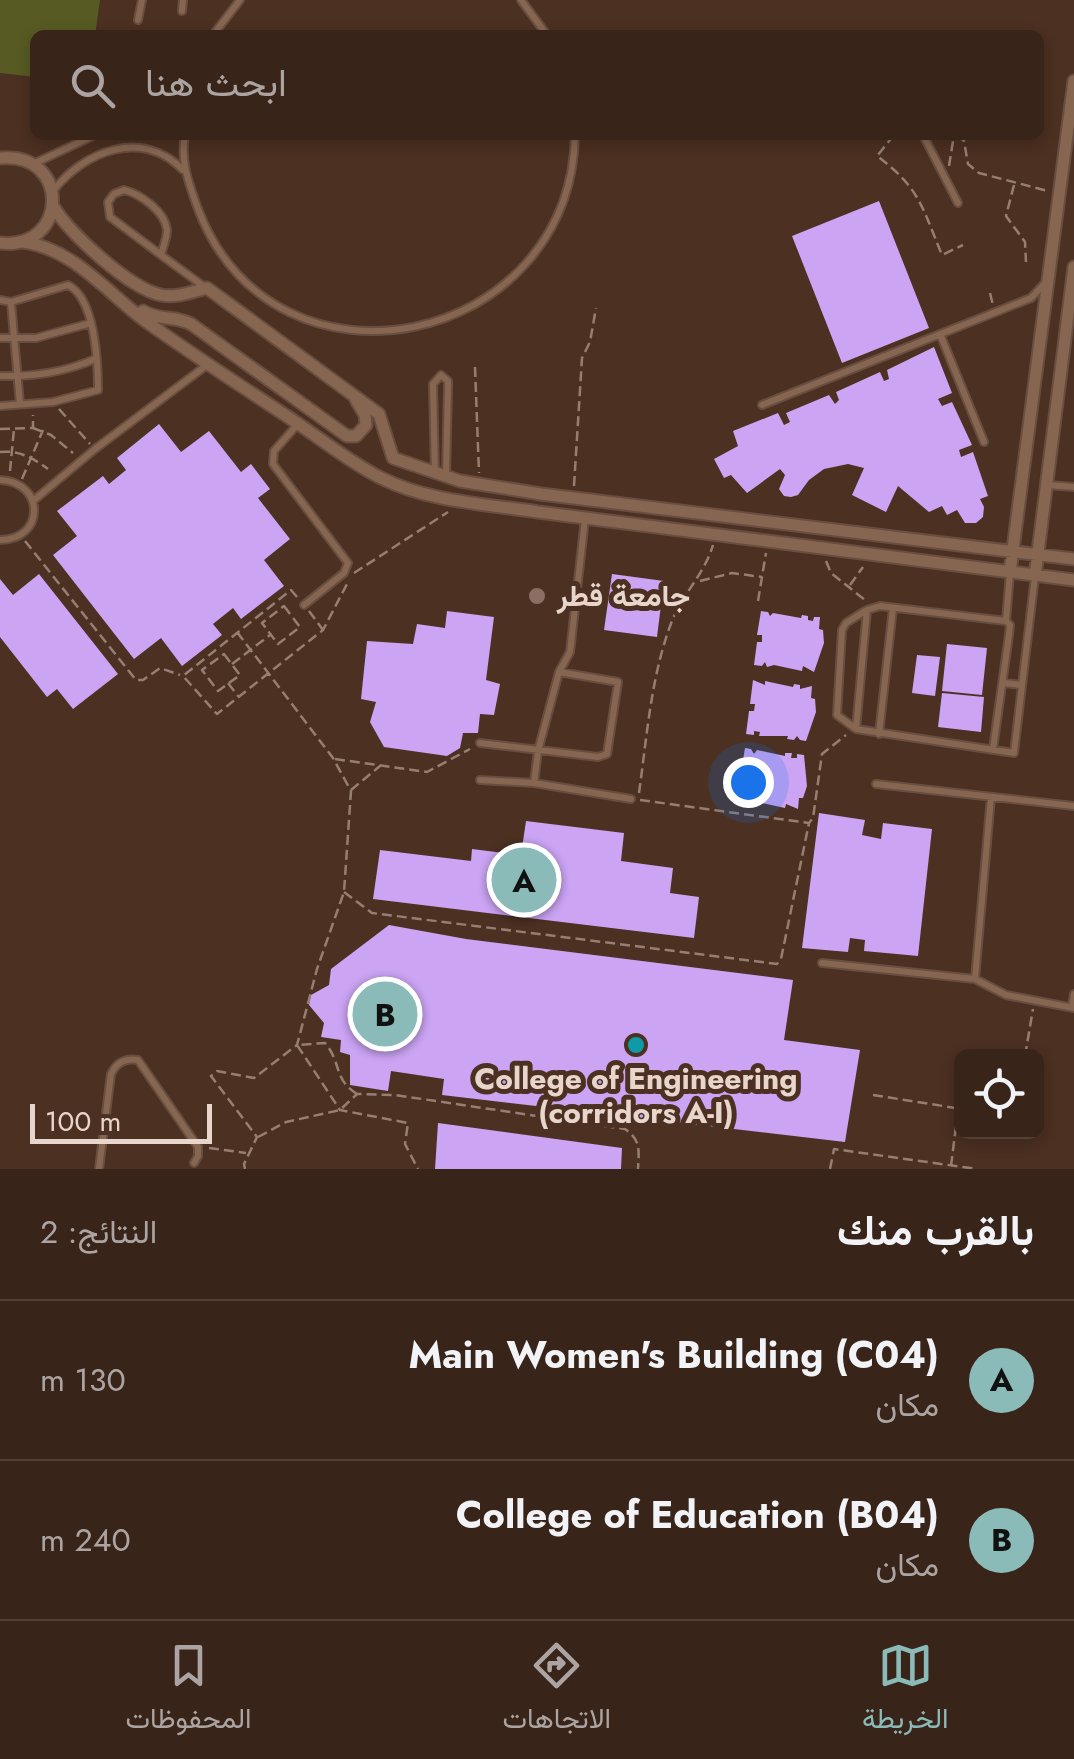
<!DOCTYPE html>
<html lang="ar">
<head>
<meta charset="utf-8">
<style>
  :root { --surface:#392419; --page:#402c22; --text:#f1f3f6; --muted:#aba4a2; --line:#534138; --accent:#8bbbb9 }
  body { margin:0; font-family:Jost,Vazirmatn,sans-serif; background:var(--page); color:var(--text); direction:rtl }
  .controls { position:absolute; right:30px; bottom:30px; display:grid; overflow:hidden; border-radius:15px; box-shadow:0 5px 15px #0003 }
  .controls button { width:90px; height:90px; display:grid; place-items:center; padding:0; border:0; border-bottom:2px solid var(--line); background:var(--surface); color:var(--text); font:50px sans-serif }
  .scale { position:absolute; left:30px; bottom:25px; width:182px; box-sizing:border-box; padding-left:10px; border:5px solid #e8d5cc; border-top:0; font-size:28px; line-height:35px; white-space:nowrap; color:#e8d5cc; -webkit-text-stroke:8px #4c3021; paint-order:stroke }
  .you { position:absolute; left:748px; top:782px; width:35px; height:35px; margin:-25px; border:8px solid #fff; border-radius:50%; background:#1a73e8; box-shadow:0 0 0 15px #1a73e833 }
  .badge { display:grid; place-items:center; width:65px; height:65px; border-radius:50%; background:var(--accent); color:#111; font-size:32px; font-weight:700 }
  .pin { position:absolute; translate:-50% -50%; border:5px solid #fff; box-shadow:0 2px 10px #0006 }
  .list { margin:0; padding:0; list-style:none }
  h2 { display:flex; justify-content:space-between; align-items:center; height:130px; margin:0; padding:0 40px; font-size:42px }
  h2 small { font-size:32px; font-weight:400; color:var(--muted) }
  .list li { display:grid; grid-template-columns:65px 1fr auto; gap:30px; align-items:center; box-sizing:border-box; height:160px; padding:0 40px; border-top:2px solid var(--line) }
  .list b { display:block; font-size:38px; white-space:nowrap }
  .list p { margin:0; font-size:32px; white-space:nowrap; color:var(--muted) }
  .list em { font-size:32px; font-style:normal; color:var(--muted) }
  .icon { flex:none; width:55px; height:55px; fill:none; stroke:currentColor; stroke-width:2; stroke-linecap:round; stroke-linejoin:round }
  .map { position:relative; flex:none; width:1074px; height:1169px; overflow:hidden; direction:ltr }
  .search { position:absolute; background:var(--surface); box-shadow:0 5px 15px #0003; left:30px; right:30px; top:30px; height:110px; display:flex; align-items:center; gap:25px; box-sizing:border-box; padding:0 35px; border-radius:15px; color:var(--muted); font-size:38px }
  .sheet { height:450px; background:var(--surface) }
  nav { display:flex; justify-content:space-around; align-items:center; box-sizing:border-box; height:140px; border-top:2px solid var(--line); background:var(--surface); font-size:28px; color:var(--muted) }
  nav a { display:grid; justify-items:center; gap:5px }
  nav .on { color:var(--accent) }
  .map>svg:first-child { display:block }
  .green { fill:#585a23 }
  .building { fill:#cba4f4 }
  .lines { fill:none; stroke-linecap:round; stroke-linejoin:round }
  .service-casing { stroke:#684e40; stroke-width:10 }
  .minor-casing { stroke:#684e40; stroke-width:15 }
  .path { stroke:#967f72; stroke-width:2.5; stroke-dasharray:10 5; stroke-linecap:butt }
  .service { stroke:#876651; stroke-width:6 }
  .minor { stroke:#876651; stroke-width:11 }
  .education-dot { fill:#8d6e63; stroke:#4c3021; stroke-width:4 }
  .culture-dot { fill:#0f9aa8; stroke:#4c3021; stroke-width:4 }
  .labels { text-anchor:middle; stroke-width:10; stroke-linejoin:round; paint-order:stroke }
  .poi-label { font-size:30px; font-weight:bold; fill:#e8d5cc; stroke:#4c3021; text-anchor:start }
</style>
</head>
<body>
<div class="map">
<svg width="1074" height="1169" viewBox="0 0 1074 1169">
  <rect width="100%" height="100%" fill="#4c3021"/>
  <path class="green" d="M0,0H100L95,35H35V77L0,73Z"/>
  <path class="building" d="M879,201L929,328L842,363L792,236Z
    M934,347L952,393L938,399L942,406L952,402L972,445L959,450L961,457L973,452L988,496L980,499L984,507L983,517L976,523H965L957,510L947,515L942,506L929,512L898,486L886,512L852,495L864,468L848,464L824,469L809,480L798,495L791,497L784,496L779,489L785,475L780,469L747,493L731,475L724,478L714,459L738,446L733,431L778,413L784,425L790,422L786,413L829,395L835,404L839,400L836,392L880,372L884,381L889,379L887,370Z
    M159,424L181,452L209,431L241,472L251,464L270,489L258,498L290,539L264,560L284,586L241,619L233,608L213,624L222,635L182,666L161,638L134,659L53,555L77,536L57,511L103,476L109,484L126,470L117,458Z
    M39,574L118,674L73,709L57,689L47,697L0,637V579L13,595Z
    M612,574L664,581L657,637L604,630Z
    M447,611L494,617L486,680L500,684L494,715L480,714L478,733H463L460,748L447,756L384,747L370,722L376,702L361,699L367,641L413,644L417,624L445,628Z
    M761,611L768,612L770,616L773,613L801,618L802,615L808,616V620L813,621L814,617H820L819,629L823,630L824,643L814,672L803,666L802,671L774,665L767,667L765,662L762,666L754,665L757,642H762V635H757Z
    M947,644L987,648L982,695L942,691Z
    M917,655L940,657L935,696L912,693Z
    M753,680L765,685V681L793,687L794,684L800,685V689L812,686L811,698L815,699L816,712L806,741L800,740L797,736L794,740L787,739L788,736H759L760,732L754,731V735L746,734L749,711H754L755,704H750Z
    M942,693L984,697L981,732L938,727Z
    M745,748L751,749L754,754L757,750L785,756V753H792L791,758H797V754L804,755L807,786L803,798H799L798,809L786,804L785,808L757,802L751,804L748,800L745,804L738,803L740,779L745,780L746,773L741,772Z
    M819,813L865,820L862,835L881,839L883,823L932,829L918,956L864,951L865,940L850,938L848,952L802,948Z
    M526,821L624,833L621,861L673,868L670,893L699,897L694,938L373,899L380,850L471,861L472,849L521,855Z
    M389,925L466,939L793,980L784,1040L860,1050L845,1142L442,1095L444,1079L391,1071L388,1091L350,1085V1055L340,1052L341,1040L321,1037L324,1023L309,1005L311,995L329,985L331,969Z
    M438,1123L622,1148L621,1169H435Z"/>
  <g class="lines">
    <defs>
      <path id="service" d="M521,0L547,35
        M182,11L183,0
        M138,20L142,0
        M213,35L240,0
        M185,135C180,161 189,184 198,209C275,410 571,347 575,135
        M923,135L958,203
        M33,164L95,135
        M124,190C140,194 165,211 167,230C167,238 163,247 161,255L110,217L108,202L114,194Z
        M53,191C84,151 142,128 183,170
        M161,255L206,288
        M0,300L11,302L68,285C95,298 98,362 98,390L53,402L0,406
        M11,302L20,404
        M940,334L984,442
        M0,338H36L91,323
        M0,376C33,377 65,372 95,359
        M762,405L1031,298L1045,283
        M297,425L274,451L273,464L348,563L344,573L304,605
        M435,474L433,384L441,375L448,381V387L446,477
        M0,480C46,482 45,540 0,540
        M1048,485L1074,487
        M33,501L95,449L207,365
        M585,519L570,652L559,672L538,751L534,783L631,799
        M1010,573L1006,621L880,606L867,610L856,729L1014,753L1035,576
        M1003,683L1022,685
        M856,729L837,715L842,630L846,623L865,611
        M879,734L893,608
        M480,743L598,757L607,754L618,682L559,672
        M993,749L1009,635L1010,625L1006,621
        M480,780L534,783
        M876,784L1074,806
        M822,963L975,979L991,797
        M975,979L1006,995L1074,1008
        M1072,1007L1074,994
        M99,1169L111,1074C117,1062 125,1058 138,1060L198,1147V1156L194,1163"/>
      <path id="minor" d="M0,158C71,151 69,251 0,243
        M53,206C69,233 129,288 161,295C176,298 192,292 207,288L379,414L393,458L460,481L541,494L1074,559
        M23,242C72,248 107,292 144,320C194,356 246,389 297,423C325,442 351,463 381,478C429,502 486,504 538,512L1074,580
        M143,311C159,321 174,315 191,324L347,436H356L366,425L365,415L356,400
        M1010,572L1074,81
        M1035,576L1074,267"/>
    </defs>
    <use href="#service" class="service-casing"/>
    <use href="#minor" class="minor-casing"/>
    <path class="path" d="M894,135L877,156C920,188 922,207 942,255L963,245
      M957,135L964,141L968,164L979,173L1048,191
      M949,166L954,135
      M1014,185L1006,216L1025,242L1026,262
      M990,293L993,305
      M475,367L479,473
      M59,409L90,444
      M33,428L51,435L73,453
      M0,429L33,428V415
      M0,452C19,450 33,458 48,469
      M10,471L14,429
      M22,479L43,430
      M574,486L582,358L590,342L596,308
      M25,541L136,680H143L160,668L180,675
      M826,561L831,573L865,600
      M354,573L448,512
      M700,581L732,573L762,577
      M850,585L863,567
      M297,597L291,590L183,676L217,714L323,630L347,584
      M758,601L766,553
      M284,606L300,627L278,644L262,623Z
      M309,611L323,630
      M237,632L333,758L351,791L344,892L317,969L297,1045L254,1078L217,1071L211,1076L257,1137L244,1164L245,1169
      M224,654L240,675L218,691L202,670Z
      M232,664L270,635
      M228,683L238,696
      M335,759L427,772L470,749
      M351,790L380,766
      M639,793C647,736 651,675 672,621C683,593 704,575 713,545
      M640,800L809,823L813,818L822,754L846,735
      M344,892L372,913L777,964L781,959L809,823
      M1025,1056L1033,1009
      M357,1094C333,1079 342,1063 325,1043L297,1045L340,1110L408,1123L405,1144L418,1169
      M873,1095L962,1109
      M258,1137L286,1122L340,1110L357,1094L395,1095L625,1129C641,1140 639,1150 638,1169
      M209,1148L246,1153
      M951,1166L958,1110
      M830,1169L834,1149L977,1169"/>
    <use href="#service" class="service"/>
    <use href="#minor" class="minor"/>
  </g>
  <circle class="education-dot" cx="537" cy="596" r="10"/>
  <circle class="culture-dot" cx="636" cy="1045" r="10"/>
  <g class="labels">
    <g class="poi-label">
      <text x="557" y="606">جامعة قطر</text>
      <text x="636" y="1089" text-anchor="middle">College of Engineering<tspan x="636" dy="34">(corridors A-I)</tspan></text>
    </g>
  </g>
</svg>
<div class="controls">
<button><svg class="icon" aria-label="locate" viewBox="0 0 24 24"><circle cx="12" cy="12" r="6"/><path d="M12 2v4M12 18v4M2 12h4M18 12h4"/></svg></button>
</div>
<div class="scale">100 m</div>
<div class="you"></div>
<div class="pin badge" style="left:524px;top:880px">A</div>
<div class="pin badge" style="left:385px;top:1014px">B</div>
<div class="search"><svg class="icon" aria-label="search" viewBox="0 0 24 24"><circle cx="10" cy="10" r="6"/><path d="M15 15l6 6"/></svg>ابحث هنا</div>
</div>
<section class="sheet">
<h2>بالقرب منك<small>النتائج: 2</small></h2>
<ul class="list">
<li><span class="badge">A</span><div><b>Main Women's Building (C04)</b><p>مكان</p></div><em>130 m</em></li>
<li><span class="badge">B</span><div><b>College of Education (B04)</b><p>مكان</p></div><em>240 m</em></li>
</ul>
</section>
<nav>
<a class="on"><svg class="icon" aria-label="map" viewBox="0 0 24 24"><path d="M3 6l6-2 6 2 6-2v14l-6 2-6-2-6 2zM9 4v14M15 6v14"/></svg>الخريطة</a>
<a><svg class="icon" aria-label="directions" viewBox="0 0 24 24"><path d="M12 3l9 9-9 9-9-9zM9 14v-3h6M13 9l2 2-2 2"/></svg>الاتجاهات</a>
<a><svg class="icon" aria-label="saved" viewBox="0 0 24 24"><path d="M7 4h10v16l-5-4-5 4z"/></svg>المحفوظات</a>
</nav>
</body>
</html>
